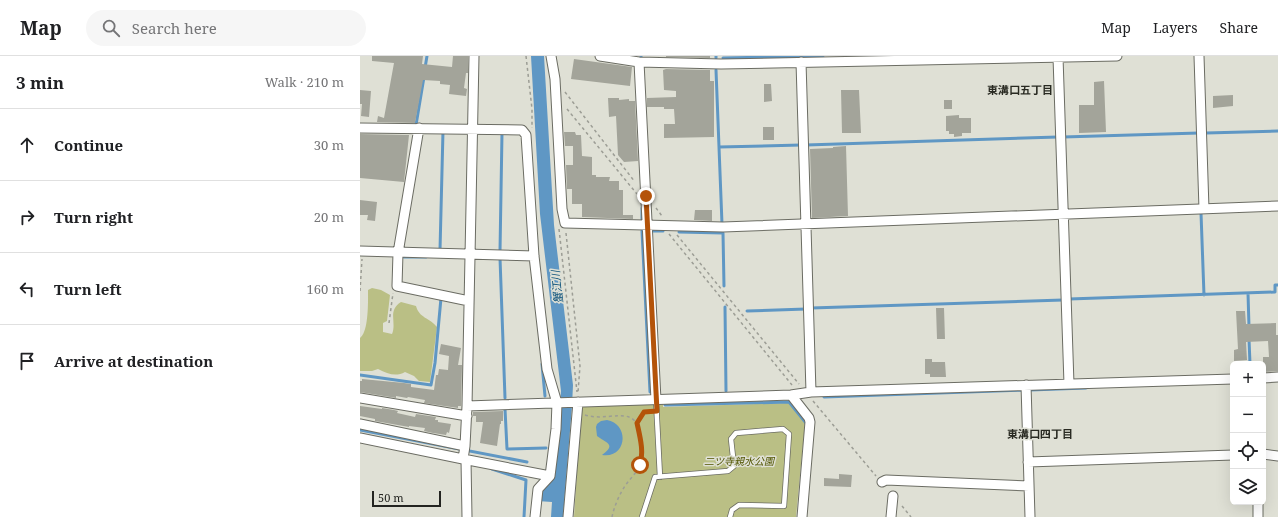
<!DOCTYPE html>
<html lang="en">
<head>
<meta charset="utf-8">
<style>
  :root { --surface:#fff; --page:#f6f6f6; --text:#202124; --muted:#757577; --line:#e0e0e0 }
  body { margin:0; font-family:"Noto Serif","Noto Sans JP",serif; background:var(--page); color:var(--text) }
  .controls { position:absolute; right:12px; bottom:12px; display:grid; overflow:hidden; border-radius:6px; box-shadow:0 4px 16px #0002 }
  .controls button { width:36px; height:36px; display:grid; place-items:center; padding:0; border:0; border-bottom:1px solid var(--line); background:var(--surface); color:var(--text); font:20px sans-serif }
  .scale { position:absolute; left:12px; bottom:10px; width:69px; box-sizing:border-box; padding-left:4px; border:2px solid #232420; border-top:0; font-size:11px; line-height:14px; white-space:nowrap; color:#232420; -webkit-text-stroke:3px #dfe0d5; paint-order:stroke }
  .stop { position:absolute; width:12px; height:12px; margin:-9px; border:3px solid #b45309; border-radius:50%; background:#fff }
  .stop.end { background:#b45309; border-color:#fff; box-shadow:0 1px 4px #0008 }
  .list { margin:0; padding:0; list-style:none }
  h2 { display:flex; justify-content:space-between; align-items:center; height:52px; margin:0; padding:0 16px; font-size:17px }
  h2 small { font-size:13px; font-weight:400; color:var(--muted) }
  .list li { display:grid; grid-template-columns:26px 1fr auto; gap:12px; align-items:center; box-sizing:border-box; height:72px; padding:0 16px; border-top:1px solid var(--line) }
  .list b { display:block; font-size:15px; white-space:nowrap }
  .list em { font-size:13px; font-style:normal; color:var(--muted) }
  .icon { flex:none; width:22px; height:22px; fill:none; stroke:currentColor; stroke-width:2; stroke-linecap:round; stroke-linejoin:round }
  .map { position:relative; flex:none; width:918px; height:461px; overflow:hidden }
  header { display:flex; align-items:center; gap:24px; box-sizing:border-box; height:56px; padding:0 20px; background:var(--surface); border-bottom:1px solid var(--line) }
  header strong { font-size:19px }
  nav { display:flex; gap:22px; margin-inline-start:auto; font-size:14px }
  .search { width:280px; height:36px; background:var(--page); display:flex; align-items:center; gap:10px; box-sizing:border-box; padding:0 14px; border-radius:22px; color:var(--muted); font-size:15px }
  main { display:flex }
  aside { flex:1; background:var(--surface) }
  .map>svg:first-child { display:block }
  .green { fill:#babf85 }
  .water { fill:#5f97c4 }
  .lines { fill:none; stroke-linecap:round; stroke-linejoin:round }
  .stream { stroke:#5f97c4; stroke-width:3 }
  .building { fill:#a3a49a }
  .lane-casing { stroke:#6b6c63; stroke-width:6 }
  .street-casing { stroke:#6b6c63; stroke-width:11 }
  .path { stroke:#9c9d95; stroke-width:1.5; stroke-dasharray:3 3; stroke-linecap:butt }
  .lane { stroke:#fff; stroke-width:4.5 }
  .street { stroke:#fff; stroke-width:9 }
  .route { stroke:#b45309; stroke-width:5 }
  .labels { text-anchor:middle; stroke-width:3; stroke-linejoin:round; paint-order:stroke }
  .park-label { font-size:10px; font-style:italic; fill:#515500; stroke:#dfe0d5 }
  .neighbourhood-label { font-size:11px; font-weight:bold; fill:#292a22; stroke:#dfe0d5 }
  .water-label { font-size:11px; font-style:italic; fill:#064d78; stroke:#dfe0d5 }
</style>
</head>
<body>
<header>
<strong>Map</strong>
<div class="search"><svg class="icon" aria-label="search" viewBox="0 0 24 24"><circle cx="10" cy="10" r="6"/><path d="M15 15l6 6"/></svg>Search here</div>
<nav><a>Map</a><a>Layers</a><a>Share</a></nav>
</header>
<main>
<aside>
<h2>3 min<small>Walk · 210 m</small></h2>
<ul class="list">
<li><svg class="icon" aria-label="ahead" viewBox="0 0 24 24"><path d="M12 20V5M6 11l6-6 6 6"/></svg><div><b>Continue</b></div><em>30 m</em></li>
<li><svg class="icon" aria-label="right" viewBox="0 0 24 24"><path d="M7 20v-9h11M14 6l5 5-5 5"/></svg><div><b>Turn right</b></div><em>20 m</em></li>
<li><svg class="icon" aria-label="left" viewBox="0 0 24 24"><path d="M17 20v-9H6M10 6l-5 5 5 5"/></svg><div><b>Turn left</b></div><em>160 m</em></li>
<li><svg class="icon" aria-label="arrive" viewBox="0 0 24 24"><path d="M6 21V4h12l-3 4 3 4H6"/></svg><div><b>Arrive at destination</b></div></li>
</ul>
</aside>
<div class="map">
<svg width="918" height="461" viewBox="0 0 918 461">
  <rect width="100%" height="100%" fill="#dfe0d5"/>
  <path class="green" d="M12,232L21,234L30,239L27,265L23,267V276L32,278C37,266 27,255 41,246L56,250C59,262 70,262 77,271L70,326L59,325L54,320L45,316C36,321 28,318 18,313L12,315H0V282C9,276 8,244 8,234Z
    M429,347L445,367L436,461H214L221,352L224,350L303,348V351Z"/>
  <path class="water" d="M171,0H184L194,169L213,329L212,350L203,461H191L192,446L177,445L178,437L194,420L201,335L180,158Z
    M247,364C270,368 267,403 242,399C257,388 246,387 237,380L236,371L237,368L241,365Z"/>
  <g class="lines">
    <path class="stream" d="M281,0V1
      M356,0V2
      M363,2L463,0
      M65,12L67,0
      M356,14L362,168
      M56,69L64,21
      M846,77L918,75
      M703,81L839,77
      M446,89L698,81
      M359,91L441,89
      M282,152V165
      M841,157L844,239
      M282,175L290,336
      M293,175H303
      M319,176L363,177L364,230
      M80,194L83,75
      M140,195L142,77
      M44,201H66
      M138,202H140L145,342
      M888,237L889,271
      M709,243L915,236V229H918
      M365,251L366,335
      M451,252L703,244
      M387,255L446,253
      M889,283L890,308
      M182,308L185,340
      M0,319L71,329L75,307L81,242H80
      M670,334L726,332
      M464,341L663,334V335
      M305,349L429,346L446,367
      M145,353L147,393L186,392
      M0,374L167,406
      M132,413L166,424L164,461"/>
  </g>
  <path class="building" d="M12,0H63L62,8L92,11L93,0H108V17H106L104,32L107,33L106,40L89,38L90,29L80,28V25L63,24L55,67L17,66L18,60L24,62L34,7L12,5Z
    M306,0H350V2L306,1Z
    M214,3L272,11L270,30L211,23Z
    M306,13L350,14V25H354V81L304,82V68H315L314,53H304V51H287V42L316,41V35L304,34L303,14Z
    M744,25L746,76L719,77V49H734V26Z
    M404,28H411L412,45L404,46Z
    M0,34L11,35L9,61L1,60L2,48H0Z
    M481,34H499L501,77H482Z
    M873,39V50L853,52V40Z
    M248,42H259V44L269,43V45H275L278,105L264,106L258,99L256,60L249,61Z
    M584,44H592V53H584Z
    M599,59V62H611V77H602V80L594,81V78H589V75H586V60Z
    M403,71H414V84H403Z
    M204,76H215L216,79H221L222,100L232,101V119H236V121H250L249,125H259V134H263V159H273V163L222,161V148H212V133H207L206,109H213V90H205Z
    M0,78L49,79L44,126L0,122Z
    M486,90L488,160L452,162L450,93L473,92V91Z
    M0,144L17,146L15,165L7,164L8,159H0Z
    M335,154H352V165L334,164Z
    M576,252H584L585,283H577Z
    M876,255H885L886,268L916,267V279H918V315L903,316V301H909L908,285L886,286L887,304L874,305V294L878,293Z
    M81,288L101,292L98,309H102L101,350H98V352L64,347L65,344L48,341L47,342L36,340V342L0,336V325H2V323L44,327L51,328V331L74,334L76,319H78L79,313L88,314L89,300L79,298Z
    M565,303H572V306H585L586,321H570V318H565Z
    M0,350L22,353V352L34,354L38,355L37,357L55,361L56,358L76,361L75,364H78V366L91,368L89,377L87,376L86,379L73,377L64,375L65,372L49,370V371L15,365V363L0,360Z
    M143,355V365H141V368H140L137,390L120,387L123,366H116V360H113V356Z
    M479,418L492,419L491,431L464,430V422L479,423Z"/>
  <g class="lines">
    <defs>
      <path id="lane" d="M296,344L300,421
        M282,461L295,421L368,415L374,410L371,383L376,377L423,373L429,378L424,450L379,449L372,454L370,461"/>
      <path id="street" d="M191,0L195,23L202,153L205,167L363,171L918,150
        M240,0L279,6L361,8L757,0
        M839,0L844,153
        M698,1L709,328
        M279,6L296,344
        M441,6L451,336
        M0,72L162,74L166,79L174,200L187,313L197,347L196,373L190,420L178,433L175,461
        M59,72L38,197L37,230L109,245
        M0,195L174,200
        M903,322L918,321
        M666,329L670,461
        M431,339L449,362L450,366L442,461
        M0,342L107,360
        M107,350L431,339L451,336L873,323
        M0,368L105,390
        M0,382L103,403L190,420
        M903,398L918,400
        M103,403L105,390L107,350L114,0
        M106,404L107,461
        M668,406L873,399
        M522,426L526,424L669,430
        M898,446V461
        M208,461L218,346
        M531,461L533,440"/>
    </defs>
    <use href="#lane" class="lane-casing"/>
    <use href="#street" class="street-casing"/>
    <path class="path" d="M166,0L172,53V72
      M205,36L275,126
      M207,53L277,138
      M296,152L302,160
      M199,173L217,336
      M206,177L220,310L218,336
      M309,178L432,329
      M317,179L439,328
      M0,235L2,203
      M29,267L33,237
      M453,345L516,420
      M225,359C241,364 258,357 269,361C272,362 275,365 277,367
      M542,450L551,461
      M252,461C254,451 259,439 265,430C271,421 280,414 282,404C284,392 280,378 277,367L284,356L291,355"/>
    <use href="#lane" class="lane"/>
    <use href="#street" class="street"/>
  </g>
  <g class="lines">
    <path class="route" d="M280,409C284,395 280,381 277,367L284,356L297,355L286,140"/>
  </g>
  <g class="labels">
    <g class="park-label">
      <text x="379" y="409">二ツ寺親水公園</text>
    </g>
    <g class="neighbourhood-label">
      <text x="660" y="38">東溝口五丁目</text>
      <text x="680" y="382">東溝口四丁目</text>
    </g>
    <g class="water-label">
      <text transform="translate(197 231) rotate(-96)" y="4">蟹江川</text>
    </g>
  </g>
</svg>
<div class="controls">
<button>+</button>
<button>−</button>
<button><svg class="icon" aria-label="locate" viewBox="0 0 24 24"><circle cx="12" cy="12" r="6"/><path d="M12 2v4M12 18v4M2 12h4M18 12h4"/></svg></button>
<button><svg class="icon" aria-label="layers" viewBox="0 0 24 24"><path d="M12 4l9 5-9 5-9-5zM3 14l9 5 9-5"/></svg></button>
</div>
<div class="scale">50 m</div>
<div class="stop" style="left:280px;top:409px"></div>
<div class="stop end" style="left:286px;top:140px"></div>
</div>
</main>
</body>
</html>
